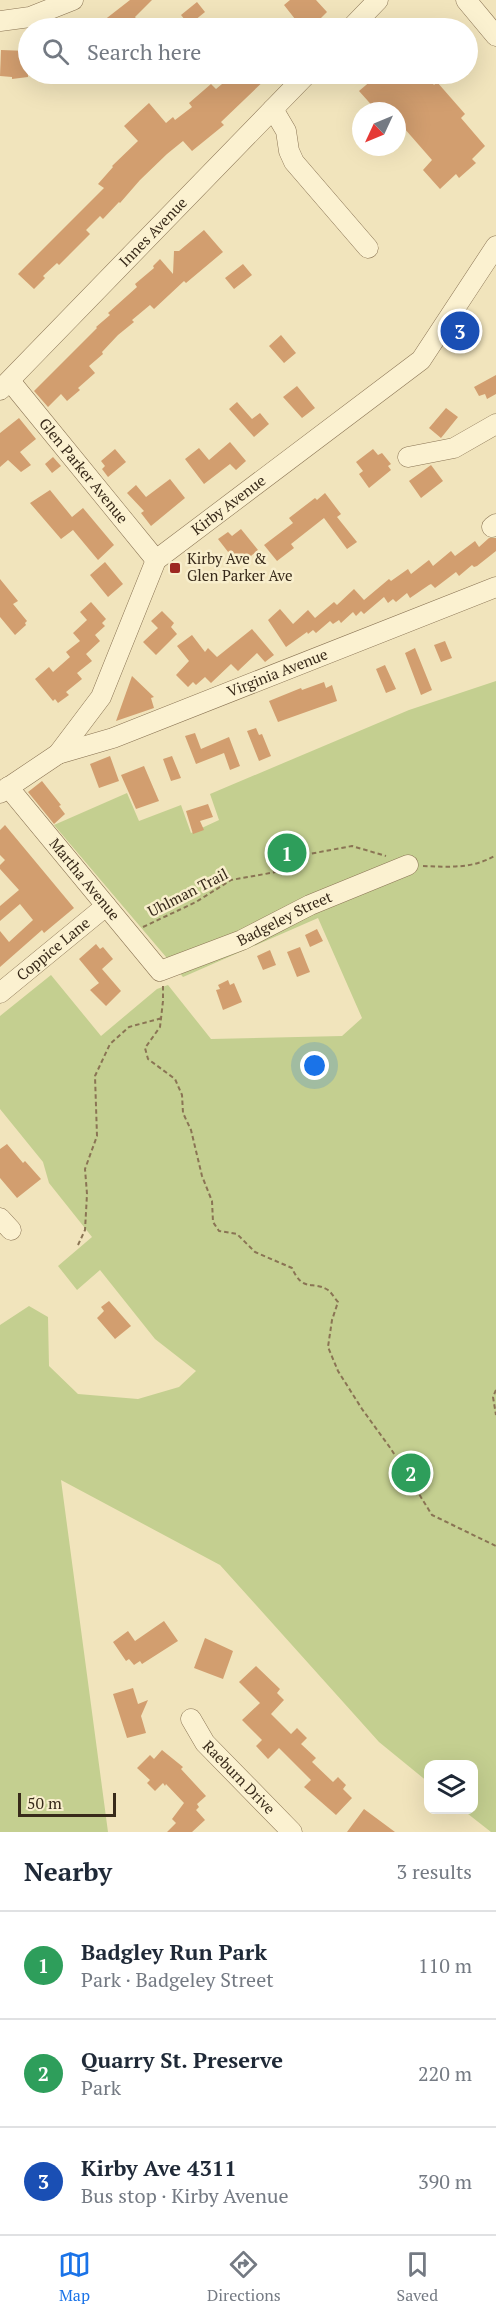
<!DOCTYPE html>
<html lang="en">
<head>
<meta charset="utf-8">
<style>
  :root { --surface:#fff; --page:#f6f6f7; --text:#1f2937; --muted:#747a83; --line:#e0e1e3; --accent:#1a73e8 }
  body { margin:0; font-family:"PT Serif",serif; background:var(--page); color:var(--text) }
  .controls { position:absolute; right:18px; bottom:18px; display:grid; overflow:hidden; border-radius:12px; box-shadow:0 6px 24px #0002 }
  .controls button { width:54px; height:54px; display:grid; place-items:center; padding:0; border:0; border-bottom:2px solid var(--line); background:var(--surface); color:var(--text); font:30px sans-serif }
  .compass { position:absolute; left:352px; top:102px; width:54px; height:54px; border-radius:50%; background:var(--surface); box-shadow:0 6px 24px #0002; rotate:226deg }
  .scale { position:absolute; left:18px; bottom:15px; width:98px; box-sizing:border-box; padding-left:6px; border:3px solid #382a1a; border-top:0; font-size:16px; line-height:21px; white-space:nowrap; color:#382a1a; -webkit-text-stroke:4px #f8eecc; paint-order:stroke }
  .you { position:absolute; left:315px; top:1066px; width:21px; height:21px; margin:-15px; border:4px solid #fff; border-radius:50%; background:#1a73e8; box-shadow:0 0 0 9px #1a73e833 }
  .badge { display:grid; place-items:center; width:39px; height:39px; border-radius:50%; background:var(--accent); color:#fff; font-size:20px; font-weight:700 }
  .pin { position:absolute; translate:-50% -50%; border:3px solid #fff; box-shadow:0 2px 6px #0006 }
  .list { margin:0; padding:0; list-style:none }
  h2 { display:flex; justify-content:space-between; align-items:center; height:78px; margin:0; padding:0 24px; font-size:26px }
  h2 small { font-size:20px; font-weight:400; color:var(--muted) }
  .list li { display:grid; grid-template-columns:39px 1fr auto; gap:18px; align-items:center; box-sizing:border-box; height:108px; padding:0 24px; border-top:2px solid var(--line) }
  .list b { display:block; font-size:22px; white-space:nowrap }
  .list p { margin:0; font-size:20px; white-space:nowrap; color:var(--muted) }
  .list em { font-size:20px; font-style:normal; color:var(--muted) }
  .icon { flex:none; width:33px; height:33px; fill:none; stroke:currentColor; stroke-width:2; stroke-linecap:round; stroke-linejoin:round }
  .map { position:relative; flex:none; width:496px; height:1832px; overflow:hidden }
  .search { position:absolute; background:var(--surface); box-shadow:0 6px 24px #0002; left:18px; right:18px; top:18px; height:66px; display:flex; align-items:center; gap:15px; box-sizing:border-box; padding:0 21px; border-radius:33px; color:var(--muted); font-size:22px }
  .sheet { height:402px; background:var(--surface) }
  nav { display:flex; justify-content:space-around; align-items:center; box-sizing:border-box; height:84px; border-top:2px solid var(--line); background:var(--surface); font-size:16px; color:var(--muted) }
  nav a { display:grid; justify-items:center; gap:3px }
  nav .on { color:var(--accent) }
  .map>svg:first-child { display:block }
  .green { fill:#c4cf90 }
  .building { fill:#d29e6f }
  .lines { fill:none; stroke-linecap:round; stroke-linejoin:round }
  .minor-casing { stroke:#8a7454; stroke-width:21 }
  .path { stroke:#8a7454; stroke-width:2; stroke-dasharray:4.5 3; stroke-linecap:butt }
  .minor { stroke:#fbf1d0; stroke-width:20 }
  .poi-dot { fill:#9d2720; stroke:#f8eecc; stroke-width:2 }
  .labels { text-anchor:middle; stroke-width:5; stroke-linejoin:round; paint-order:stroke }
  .street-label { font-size:15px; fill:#382a1a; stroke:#f8eecc }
  .poi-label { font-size:15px; fill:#382a1a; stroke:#f8eecc; text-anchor:start }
</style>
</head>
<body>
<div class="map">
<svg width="496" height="1832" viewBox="0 0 496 1832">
  <rect width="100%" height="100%" fill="#f1e4bc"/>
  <path class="green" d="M496,681V1832H491L463,1810H474V1764H428V1782L379,1742L220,1565L61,1480L108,1832H0V1325L29,1306L48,1317L49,1366L78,1394L138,1399L179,1387L196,1371L155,1339L100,1270L77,1290L58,1266L92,1237L49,1183L43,1162L0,1109V1016L51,975L101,1036L157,989L168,985L211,1039L342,1036L362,1018L318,918L183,977L54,825L127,793L139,821L181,805L191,833L219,820L210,794L409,710Z"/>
  <path class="building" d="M130,0H152L135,17L138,21L129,28H94Z
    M290,0H316L327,12L311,28H284L295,19L284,5Z
    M197,2L205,12L189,25L181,15Z
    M1,50L28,51V77L12,79V77L0,76Z
    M234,74H271L221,122L224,125L192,151L183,141L167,154L140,180L120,203L119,202L103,219L100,216L86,230L90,234L59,265L57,263L43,276L45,278L34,289L18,274L104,188L98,184L113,167L112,166L138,141L124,126L149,103L166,123L173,117L175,120L192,107L189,103L211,84L216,89Z
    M379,74H425L434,85L437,82L465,114L461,118L485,146L472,159L476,163L459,178L456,174L440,189L423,170L432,160L397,120V111H389L383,104L376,110L359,91Z
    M204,230L223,252L186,283L184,281L154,309L150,305L132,320L134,322L118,335L102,352L103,354L89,366L95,373L78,388L80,390L67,401L61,394L48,407L34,391L97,328L96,327L110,315L108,313L137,287L135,284L154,268L153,266L160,259L173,274L174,251H179Z
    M243,264L252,275L234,289L225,278Z
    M281,335L296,353L284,363L269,346Z
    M496,375V394L487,399L485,394L479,396L474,387Z
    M297,386L315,408L302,418L283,397Z
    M237,402L252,419L260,413L269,424L254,437L229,409Z
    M446,408L458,417L441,438L429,428Z
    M19,418L36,439L20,452L31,465L21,472L8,460L0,467V433Z
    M230,442L246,461L236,470L230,464L204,484L185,459L199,448L209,460Z
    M115,449L126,462L108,477L102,469L105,466L101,461Z
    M373,449L378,455L382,453L391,464L388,466L391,470L369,488L359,474L363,471L356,462Z
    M53,457L61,466L52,473L45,464Z
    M431,465L443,481L421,498L409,481Z
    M170,479L185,498L151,526L141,513L144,511L127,493L136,485L146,497Z
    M50,490L72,517L83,508L114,545L98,560L73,530L61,539L30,503Z
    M325,493L341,514L337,517L357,542L347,549L324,518L291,544L294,548L277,561L264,545L293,523L289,518L315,498L317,500Z
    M241,529L258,550L239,566L218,539L228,532L232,536Z
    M489,538H496V551L477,566L474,567L472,565L459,576L456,572L435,588L431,584L429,585L410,598L407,593L396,602L393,599L388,603L384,597L364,614L361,611L356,616L353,612L341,623L339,620L333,624L330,621L316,633L313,630L308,634L307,632L286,647L268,620L280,609L293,624L308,610L315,618L334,602L337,605L354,589L364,600L389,579L391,581L408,569L411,574L429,560L433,566L451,551L455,556L475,541L479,547Z
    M105,562L123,584L108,597L90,575Z
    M0,579L18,601L13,604L27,621L25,623L26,625L15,635L0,617Z
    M91,602L106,619L102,623L105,626L95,635L100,641L86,654L92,661L77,673L82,679L66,692L69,695L58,703L55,699L53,701L35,679L49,667L53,672L70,657L66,652L80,641L73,633L87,620L80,612Z
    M162,611L174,623L171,627L177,634L156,655L143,642L158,628L151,621Z
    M252,629L274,655L265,662L257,653L238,671L231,664L211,683L205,677L196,685L193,682L188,687L176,675L189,661L177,646L192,635L205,652L208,648L217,657Z
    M445,641L452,658L441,662L434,645Z
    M415,648L432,690L421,695L405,653Z
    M385,665L396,689L386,693L376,669Z
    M132,676L154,697L151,698L154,708L116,721Z
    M324,682L326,688L332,685L337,701L278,722L269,701L301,688L302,690Z
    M256,728L259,735L262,734L271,756L259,761L247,731Z
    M195,733L201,749L229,737L240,766L230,770L224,753L196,764L185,736Z
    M110,756L119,781L99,788L90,764Z
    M172,756L181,778L171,781L163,759Z
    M144,766L159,801L136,809L121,775Z
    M42,781L61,805L59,806L65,814L54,824L28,792Z
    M208,804L213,817L200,821L204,830L193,834L186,811Z
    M5,825L74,908L44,933L42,930L0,967V931L9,942L33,920L20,904L0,921V906L19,890L0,869V865L5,860L0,855V830Z
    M317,929L323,941L310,947L305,935Z
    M96,944L100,949L103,947L113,959L102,969L121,991L106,1006L90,990L99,983L79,959Z
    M300,947L310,972L297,977L287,952Z
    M270,950L276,965L263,970L257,956Z
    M228,980L230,985L234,983L242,1002L223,1010L216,990L220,989L218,985Z
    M7,1144L23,1163L25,1161L41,1179L17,1198L0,1178V1149Z
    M109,1301L131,1326L115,1339L97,1318L104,1311L101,1307Z
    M164,1621L178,1641L142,1664L140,1661L134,1665L129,1659L126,1661L113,1642L128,1631L135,1641Z
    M205,1638L233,1651L223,1679L194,1668Z
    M256,1666L280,1689L277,1693L284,1700L271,1714L291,1734L297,1728L307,1738L301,1744L316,1758L312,1762L333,1782L338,1777L346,1785L343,1789L352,1798L336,1815L304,1787L311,1780L279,1748L268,1759L256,1746L262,1740L242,1720L260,1703L239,1682Z
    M133,1688L138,1704L148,1700L141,1716L146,1733L127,1738L113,1694Z
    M162,1750L183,1767L181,1769L206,1796L197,1804L199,1807L196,1810L205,1820L192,1832H167L176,1823L172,1819L184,1803L166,1784L165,1786L163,1783L155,1791L147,1783L150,1780L137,1768L150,1755L154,1759Z
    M364,1809L395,1832H347Z"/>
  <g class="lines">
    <defs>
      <g id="minor">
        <path d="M466,0L496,36"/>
        <path d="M0,21L30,17L73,0"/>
        <path d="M351,28L378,0"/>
        <path d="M273,109L286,131L289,151L294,162L368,248"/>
        <path id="s1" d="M10,381L156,560"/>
        <path id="s2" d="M0,390L307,74"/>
        <path d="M408,457L454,448L496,424"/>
        <path d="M492,527L496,524"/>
        <path id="s3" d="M58,754L113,738L496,587"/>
        <path id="s4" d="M8,787L160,971L242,940L310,905L408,865"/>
        <path id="s5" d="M0,793L58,754L101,697L156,560L421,360L496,246"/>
        <path id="s6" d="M0,993L106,906"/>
        <path d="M0,1218L11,1230"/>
        <path id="s7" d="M191,1719L205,1743L292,1832"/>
      </g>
    </defs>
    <use href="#minor" class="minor-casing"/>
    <path class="path" d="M423,866C449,867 473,869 496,855
      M143,927L196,902L231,880L276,872L293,857L352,846L386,856
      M163,986V1001L160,1027L145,1048L148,1059L175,1079L182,1095L183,1113L191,1130L202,1176L212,1201L213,1222L219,1231L237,1234L255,1252L292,1268C303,1293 312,1280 328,1290C332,1293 335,1299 338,1302L332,1320L328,1347L338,1371L362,1409L391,1449L432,1515L496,1546
      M78,1245L85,1230L87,1194L85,1169L97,1136L95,1076L110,1044L129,1027L162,1018
      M496,1390L493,1397L496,1415"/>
    <use href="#minor" class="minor"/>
  </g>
  <rect class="poi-dot" x="169" y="562" width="12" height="12" rx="3"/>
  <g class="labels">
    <g class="street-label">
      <text dy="5" stroke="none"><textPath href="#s2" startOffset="220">Innes Avenue</textPath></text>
      <text dy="5" stroke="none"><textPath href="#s1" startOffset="116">Glen Parker Avenue</textPath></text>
      <text dy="5" stroke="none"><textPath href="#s5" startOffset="380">Kirby Avenue</textPath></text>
      <text dy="5" stroke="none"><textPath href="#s3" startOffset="234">Virginia Avenue</textPath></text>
      <text dy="5" stroke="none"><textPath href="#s4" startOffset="120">Martha Avenue</textPath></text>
      <text transform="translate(188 893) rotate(-27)" y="5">Uhlman Trail</text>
      <text dy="5" stroke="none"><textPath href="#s4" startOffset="374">Badgeley Street</textPath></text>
      <text dy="5" stroke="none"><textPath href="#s6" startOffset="69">Coppice Lane</textPath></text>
      <text dy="5" stroke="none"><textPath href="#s7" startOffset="76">Raeburn Drive</textPath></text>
    </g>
    <g class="poi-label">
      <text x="187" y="564">Kirby Ave &amp;<tspan x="187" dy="17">Glen Parker Ave</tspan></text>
    </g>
  </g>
</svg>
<div class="controls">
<button><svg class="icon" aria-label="layers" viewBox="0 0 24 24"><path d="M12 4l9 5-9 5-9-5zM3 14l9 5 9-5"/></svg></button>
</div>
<svg class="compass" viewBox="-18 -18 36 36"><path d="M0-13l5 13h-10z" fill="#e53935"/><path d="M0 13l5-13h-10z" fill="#747a83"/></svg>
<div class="scale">50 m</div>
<div class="you"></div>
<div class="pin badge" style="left:287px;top:853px;background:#2e9e5b">1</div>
<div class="pin badge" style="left:411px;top:1473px;background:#2e9e5b">2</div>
<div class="pin badge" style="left:460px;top:331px;background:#1a4fb4">3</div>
<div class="search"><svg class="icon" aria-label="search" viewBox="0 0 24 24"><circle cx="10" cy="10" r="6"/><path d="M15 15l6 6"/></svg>Search here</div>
</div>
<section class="sheet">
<h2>Nearby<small>3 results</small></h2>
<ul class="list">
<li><span class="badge" style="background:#2e9e5b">1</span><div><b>Badgley Run Park</b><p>Park · Badgeley Street</p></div><em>110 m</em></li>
<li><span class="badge" style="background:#2e9e5b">2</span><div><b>Quarry St. Preserve</b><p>Park</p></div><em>220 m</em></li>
<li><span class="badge" style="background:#1a4fb4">3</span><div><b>Kirby Ave 4311</b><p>Bus stop · Kirby Avenue</p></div><em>390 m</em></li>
</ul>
</section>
<nav>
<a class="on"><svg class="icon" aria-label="map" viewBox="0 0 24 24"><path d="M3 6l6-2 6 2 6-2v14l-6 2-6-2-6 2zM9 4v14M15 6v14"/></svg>Map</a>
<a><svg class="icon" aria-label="directions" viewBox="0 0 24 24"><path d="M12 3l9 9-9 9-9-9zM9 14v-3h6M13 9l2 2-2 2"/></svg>Directions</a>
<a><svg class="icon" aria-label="saved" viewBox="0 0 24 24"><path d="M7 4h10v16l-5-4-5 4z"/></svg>Saved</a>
</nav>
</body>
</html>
